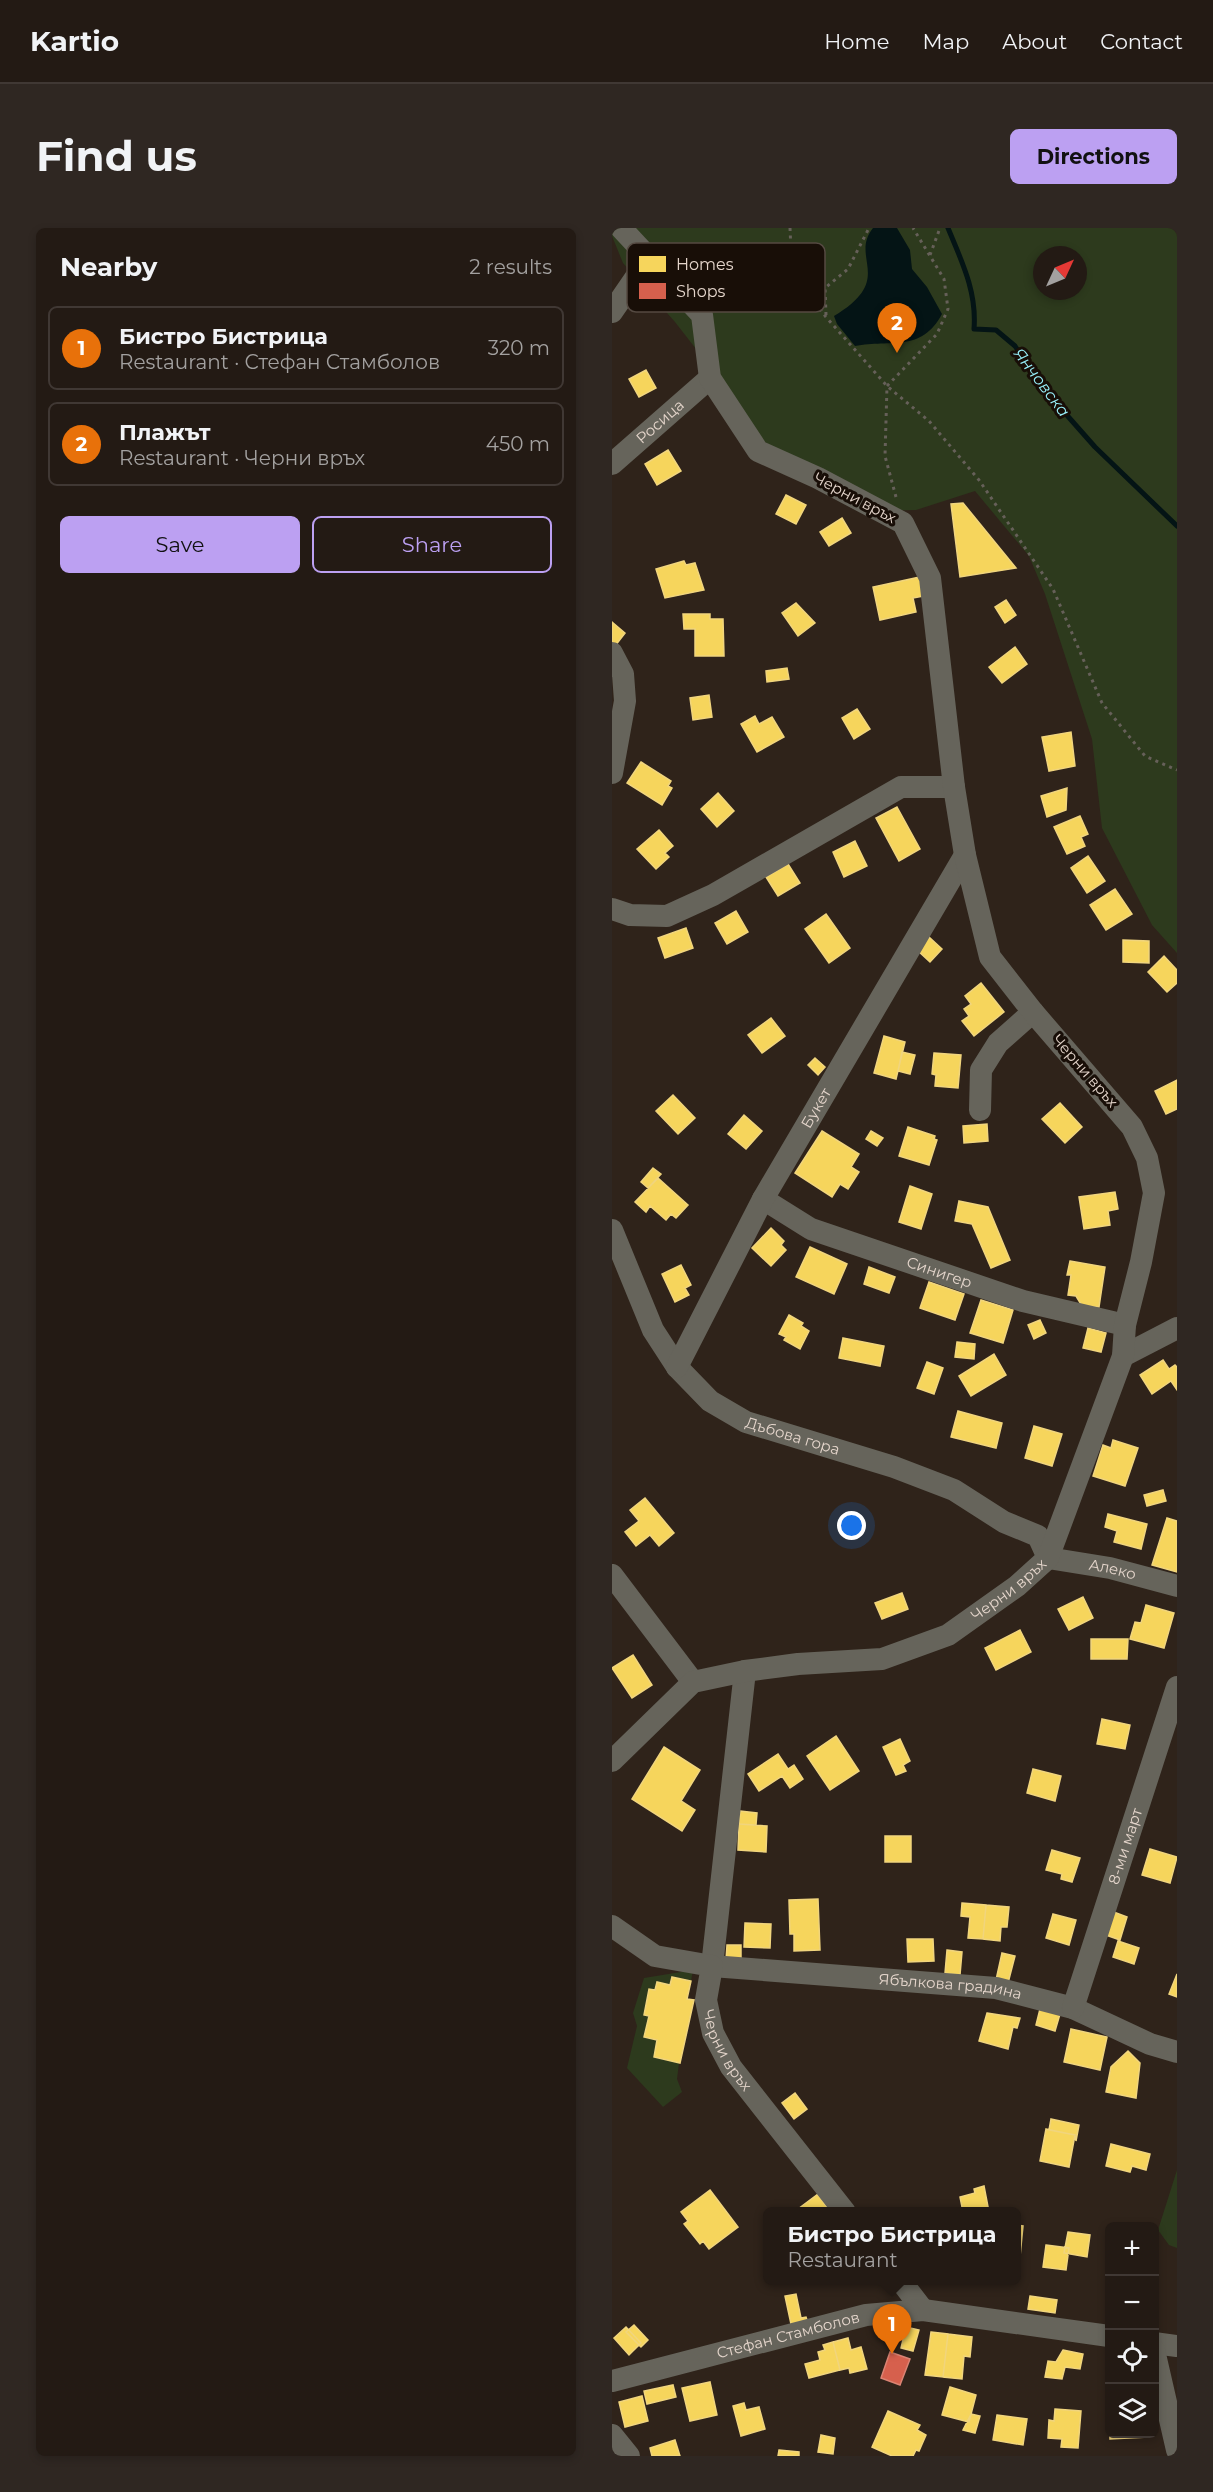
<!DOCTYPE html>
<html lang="en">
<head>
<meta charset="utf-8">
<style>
  :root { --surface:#231a14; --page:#2f2722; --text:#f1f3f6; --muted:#a3a1a0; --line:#403834; --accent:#bca0f2 }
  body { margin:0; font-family:Montserrat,sans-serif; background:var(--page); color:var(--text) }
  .controls { position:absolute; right:18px; bottom:18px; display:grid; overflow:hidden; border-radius:9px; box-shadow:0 3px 9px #0003 }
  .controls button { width:54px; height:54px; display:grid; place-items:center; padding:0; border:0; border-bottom:2px solid var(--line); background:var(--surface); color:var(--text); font:30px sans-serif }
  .compass { position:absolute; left:421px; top:18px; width:54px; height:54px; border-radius:50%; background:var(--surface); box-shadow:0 3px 9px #0003; rotate:46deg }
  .you { position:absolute; left:240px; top:1298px; width:21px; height:21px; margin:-15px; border:4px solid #fff; border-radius:50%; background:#1a73e8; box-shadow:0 0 0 9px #1a73e833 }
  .badge { display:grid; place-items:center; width:39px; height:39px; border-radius:50%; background:var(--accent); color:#fff; font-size:20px; font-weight:700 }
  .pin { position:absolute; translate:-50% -50px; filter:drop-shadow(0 2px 3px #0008) }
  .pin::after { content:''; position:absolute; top:32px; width:21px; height:18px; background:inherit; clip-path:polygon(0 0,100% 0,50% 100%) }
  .popup { position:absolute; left:151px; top:1979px; width:258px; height:78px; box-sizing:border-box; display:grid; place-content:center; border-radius:9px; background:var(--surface); filter:drop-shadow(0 2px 4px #0005); font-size:20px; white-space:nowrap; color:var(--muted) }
  .popup b { font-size:22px; color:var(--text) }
  .popup::after { content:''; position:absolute; left:50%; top:100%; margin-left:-12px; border:12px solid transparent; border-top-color:var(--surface) }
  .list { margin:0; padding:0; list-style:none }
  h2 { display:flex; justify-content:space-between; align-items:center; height:78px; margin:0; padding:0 24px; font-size:26px }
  h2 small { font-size:20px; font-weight:400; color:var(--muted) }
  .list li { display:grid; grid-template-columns:39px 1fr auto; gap:18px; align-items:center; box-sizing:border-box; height:84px; margin:0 12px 12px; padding:0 12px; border:2px solid var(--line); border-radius:9px }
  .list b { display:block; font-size:22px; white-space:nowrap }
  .list p { margin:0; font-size:20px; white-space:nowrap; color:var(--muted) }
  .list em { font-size:20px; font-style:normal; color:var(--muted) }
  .actions { display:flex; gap:12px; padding:18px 24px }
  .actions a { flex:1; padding:14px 0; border:2px solid var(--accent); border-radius:9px; text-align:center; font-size:21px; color:var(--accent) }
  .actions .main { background:var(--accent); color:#111 }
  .icon { flex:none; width:33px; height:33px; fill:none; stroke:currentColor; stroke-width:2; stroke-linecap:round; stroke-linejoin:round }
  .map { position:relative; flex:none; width:565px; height:2228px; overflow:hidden; border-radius:9px }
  header { display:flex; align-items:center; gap:36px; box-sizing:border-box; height:84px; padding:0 30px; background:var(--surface); border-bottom:2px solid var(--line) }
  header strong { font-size:28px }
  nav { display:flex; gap:33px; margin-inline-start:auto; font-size:21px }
  .intro { display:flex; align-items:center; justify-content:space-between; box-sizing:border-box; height:144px; padding:0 36px }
  h1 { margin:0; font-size:42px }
  .button { padding:15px 27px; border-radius:9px; background:var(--accent); color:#111; font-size:21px; font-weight:700 }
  main { display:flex; gap:36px; padding:0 36px }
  aside { flex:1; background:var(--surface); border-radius:9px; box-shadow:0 3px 9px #0003 }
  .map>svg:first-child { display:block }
  .green { fill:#2d3a1d; fill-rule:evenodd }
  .water { fill:#041415 }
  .homes { fill:#f6d55c; stroke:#f1d57d; stroke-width:1.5 }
  .shops { fill:#d6604d; stroke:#da8373; stroke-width:1.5 }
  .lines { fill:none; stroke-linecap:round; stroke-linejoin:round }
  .stream { stroke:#041415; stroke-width:5 }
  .path { stroke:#666059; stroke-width:3; stroke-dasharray:3 4.5; stroke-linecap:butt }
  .minor { stroke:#66645b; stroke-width:22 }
  .labels { text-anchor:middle; stroke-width:6; stroke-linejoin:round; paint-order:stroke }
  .street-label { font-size:15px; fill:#e4d5cb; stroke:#180e07 }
  .water-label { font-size:16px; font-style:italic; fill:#98f0fb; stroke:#180e07 }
  .key { fill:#180e07; stroke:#554a42; stroke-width:1.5 }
  .key-label { font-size:16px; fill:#e4d5cb }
</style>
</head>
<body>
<header>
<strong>Kartio</strong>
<nav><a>Home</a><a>Map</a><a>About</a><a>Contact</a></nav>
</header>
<div class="intro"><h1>Find us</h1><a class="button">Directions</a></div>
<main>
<aside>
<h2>Nearby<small>2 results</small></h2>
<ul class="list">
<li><span class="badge" style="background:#e8710a">1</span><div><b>Бистро Бистрица</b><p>Restaurant · Стефан Стамболов</p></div><em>320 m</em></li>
<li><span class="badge" style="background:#e8710a">2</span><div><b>Плажът</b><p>Restaurant · Черни връх</p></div><em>450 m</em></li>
</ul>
<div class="actions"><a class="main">Save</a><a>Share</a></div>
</aside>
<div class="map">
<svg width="565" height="2228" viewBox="0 0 565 2228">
  <rect width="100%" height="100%" fill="#2f231a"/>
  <path class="green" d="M0,0H565V725L540,697L490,600L480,511L433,366L417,328L363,263L304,282L256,283L141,206L116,162L63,94L11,35L0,8ZM430,27H466V63H430Z
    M81,1742L79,1753L60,1749L58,1757L45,1754L43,1762H37L32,1786L37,1788L32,1809L45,1812L42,1829L67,1835L65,1851L70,1864L51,1879L15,1840L25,1798L21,1785L32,1750Z
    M565,1942V2020L557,2017L546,2002Z"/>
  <path class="water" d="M261,0H285L298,22L300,41L315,59L330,86C309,125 279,111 243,118L225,96L222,88C284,51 237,30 261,0Z"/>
  <path class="homes" d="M34,142L44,160L27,169L17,151Z
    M56,222L69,243L45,257L33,236Z
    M174,267L194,277L184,296L164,286Z
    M351,275L404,340L348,349L339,276Z
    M230,290L239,305L217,318L208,304Z
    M72,333L74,337L83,335L92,362L53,370L44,341Z
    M308,349L312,368L301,370L304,384L268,392L261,359Z
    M394,372L404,387L393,395L383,379Z
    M184,375L203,395L186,408L170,385Z
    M71,386H98V391H111L112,428H83V401H72Z
    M0,394L13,405L3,418L0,416Z
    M403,419L415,436L390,455L377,439Z
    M175,440L177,451L155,454L154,443Z
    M97,467L100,489L81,492L78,470Z
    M245,481L258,501L242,511L230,490Z
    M143,488L147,496L160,489L172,509L145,524L129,496Z
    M459,504L463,538L437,543L430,509Z
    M29,534L59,553L56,558L60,560L50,577L15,555Z
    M455,560L454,582L435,589L429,568Z
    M106,565L122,583L105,599L89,581Z
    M285,579L308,621L287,633L264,590Z
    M468,588L476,606L469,609L473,618L455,626L442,599Z
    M47,602L61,618L53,625L57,629L44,641L25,621Z
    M243,613L255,638L232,649L221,624Z
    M476,628L493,653L475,665L459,640Z
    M176,636L188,655L166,668L154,649Z
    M503,661L520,686L494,702L478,677Z
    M124,683L136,704L115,716L103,695Z
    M214,686L238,720L217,735L193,701Z
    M74,700L81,720L53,730L46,710Z
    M317,709L330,721L318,734L305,722Z
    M511,712L537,713V735L511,734Z
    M552,728L565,742V755L555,764L536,744Z
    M369,755L392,784L362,808L350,793L357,788L352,781L359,776L353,768Z
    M159,790L173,808L150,825L136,807Z
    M272,808L293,814L284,851L262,845Z
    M290,824L303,827L298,846L286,843Z
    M322,825L349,827L346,860L323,858L324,847L320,846Z
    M203,830L213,839L206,847L196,837Z
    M565,852V881L554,886L543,863Z
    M61,867L83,890L66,906L44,883Z
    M448,875L470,899L453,915L430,891Z
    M132,887L150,903L134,921L116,906Z
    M375,896L376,913L352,915L351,898Z
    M296,899L323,908L322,911L325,912L317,937L287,928Z
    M210,903L247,926L239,939L247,944L236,961L228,956L220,969L183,945Z
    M259,903L271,910L265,918L254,911Z
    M41,940L49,946L36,960L29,954Z
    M46,950L76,977L64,990L59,986L54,992L38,978L34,984L23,974Z
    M298,958L320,966L309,1001L287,994Z
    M503,964L506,981L496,983L498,997L472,1001L467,969Z
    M347,973L376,979L398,1032L379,1040L360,996L343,993Z
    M159,1000L172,1013L169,1017L174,1022L159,1038L140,1020Z
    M198,1019L235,1036L222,1066L184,1049Z
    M458,1033L493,1039L487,1079L470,1078L464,1068L456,1067L459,1047H455Z
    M69,1037L79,1057L73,1060L77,1067L63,1074L50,1046Z
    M257,1039L283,1049L277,1065L252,1056Z
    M317,1054L352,1066L343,1092L308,1080Z
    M369,1072L401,1082L391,1115L358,1105Z
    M177,1087L191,1095L189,1098L197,1103L188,1121L172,1112L174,1109L167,1106Z
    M428,1092L434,1105L422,1111L416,1097Z
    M476,1100L494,1105L489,1124L471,1120Z
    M231,1110L272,1118L268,1138L227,1130Z
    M345,1114L363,1116L362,1131L343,1129Z
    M382,1126L394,1147L359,1168L347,1148Z
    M551,1132L557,1141L563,1137L565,1139V1162L559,1153L540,1166L528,1147Z
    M315,1134L331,1140L322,1166L305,1160Z
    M346,1183L390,1195L384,1220L339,1209Z
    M422,1198L450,1206L440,1238L413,1230Z
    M501,1212L526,1220L513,1258L481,1248L491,1217L499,1220Z
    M551,1262L554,1273L535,1278L532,1267Z
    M33,1270L62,1305L47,1318L38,1307L24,1318L13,1304L27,1293L18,1282Z
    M496,1286L535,1296L529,1321L502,1314L505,1303L493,1299Z
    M555,1290L565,1293V1344L540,1337Z
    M290,1365L296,1381L270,1391L263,1375Z
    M471,1369L481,1390L457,1402L446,1381Z
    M534,1377L562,1385L552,1420L518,1411L523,1394L529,1395Z
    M408,1402L419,1424L384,1442L373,1420Z
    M479,1411H516L515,1431H479Z
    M21,1427L40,1457L20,1470L0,1440Z
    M490,1491L518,1497L513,1521L485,1516Z
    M224,1508L247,1543L218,1562L195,1528Z
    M288,1511L298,1533L291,1537L294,1543L284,1547L271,1519Z
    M52,1519L88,1542L69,1573L83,1582L70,1603L20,1571Z
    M166,1526L176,1541L182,1537L191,1551L178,1560L170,1548L147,1563L136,1546Z
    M421,1541L449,1548L443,1573L415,1565Z
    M128,1583L145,1585L144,1597L127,1596Z
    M127,1596L155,1598L154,1624L126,1622Z
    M273,1608H299V1634H273Z
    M538,1621L565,1629L558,1655L530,1647Z
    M440,1622L468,1630L460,1654L449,1651L450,1646L434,1642Z
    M206,1671L208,1722L182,1723V1706H178L177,1672Z
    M350,1675L374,1677L371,1711L356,1710L358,1689L349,1688Z
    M374,1677L397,1679L395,1699H389L388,1713L371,1711Z
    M499,1683L515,1689L508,1712L491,1706Z
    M441,1686L464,1692L457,1717L434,1710Z
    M133,1695L159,1696L158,1720L132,1719Z
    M295,1711H321L322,1733L296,1734Z
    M506,1713L527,1720L522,1736L501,1729Z
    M115,1717H129V1732H114Z
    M335,1722L350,1724L348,1747L333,1745Z
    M390,1725L403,1728L396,1755L384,1752Z
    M565,1746V1769L557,1766Z
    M60,1749L79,1753L75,1771L82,1772L68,1835L42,1829L45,1812L32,1809L37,1788L32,1787L37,1761L43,1762L45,1754L58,1757Z
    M428,1781L448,1786L443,1803L424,1797Z
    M375,1785L408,1790L405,1800L401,1799L396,1821L367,1813Z
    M459,1801L495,1809L488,1842L452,1834Z
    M516,1823L528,1835L524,1870L494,1864L499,1839Z
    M183,1865L195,1881L182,1891L170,1875Z
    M439,1891L467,1897L464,1913L463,1907L437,1902Z
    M434,1901L463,1907L457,1939L428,1933Z
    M499,1916L538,1926L534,1942L520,1938L518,1944L494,1938Z
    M372,1958L377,1984H351L348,1969L363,1965L362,1961Z
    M98,1962L126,1999L97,2021L91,2013L88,2016L72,1996L76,1993L69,1984Z
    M206,1966L218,1984H182Z
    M404,1997L411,1998L408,2029H404Z
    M456,2004L478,2007L475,2029L452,2025Z
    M434,2017L457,2020L454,2042L431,2039Z
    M184,2066L189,2090L194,2089L195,2092L179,2096L173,2068Z
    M418,2068L445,2072L443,2085L416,2081Z
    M22,2097L36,2112L29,2119L14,2104Z
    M14,2099L29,2115L17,2127L2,2110Z
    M294,2099L307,2102L301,2123L289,2120Z
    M319,2104L336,2106L331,2149L313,2147Z
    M336,2106L360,2109L358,2129L352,2128L350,2151L331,2149Z
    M236,2110L239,2122L249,2119L255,2141L238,2145L237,2140L228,2142L221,2114Z
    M221,2114L228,2142L197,2150L193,2136L208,2132L206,2124L213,2122L211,2117Z
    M451,2122L471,2126L468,2141L453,2139L450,2151L433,2149L436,2133L444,2134Z
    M98,2154L105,2187L78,2193L70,2160Z
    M61,2157L64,2169L35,2176L32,2163Z
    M338,2159L364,2167L357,2194L330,2187Z
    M30,2168L36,2193L13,2199L7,2174Z
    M132,2175L134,2182L147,2179L153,2201L129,2208L121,2178Z
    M443,2181L469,2183L466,2220L449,2219L450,2211L436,2210L437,2192L442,2193Z
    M276,2183L308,2197L305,2202L314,2207L307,2223L304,2222L301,2228H280L260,2219Z
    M359,2186L368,2188L363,2205L351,2202Z
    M385,2187L415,2191L411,2217L381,2212Z
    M498,2206H535L536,2209L498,2211Z
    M209,2207L223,2210L221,2226L206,2224Z
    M63,2212L68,2228H40L38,2220Z
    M167,2222L187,2224V2228H166Z"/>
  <path class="shops" d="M278,2124L298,2131L288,2157L269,2150Z"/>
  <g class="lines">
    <path class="stream" d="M336,0C350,34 365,64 362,101L384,102L403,118L430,159L483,219L565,298"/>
    <path class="path" d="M178,0L180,44L214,89L275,158L317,193L367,252L441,361L490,475L533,528L565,542
      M318,27L328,0
      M214,87L213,60L236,41L257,0
      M284,269L273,228L275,158L325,106L336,81L332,51L301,0"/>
    <g class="minor">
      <path d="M0,84L37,30"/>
      <path id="s1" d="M0,236L98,150"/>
      <path d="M0,425L11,446L13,473L0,545"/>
      <path d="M0,681L18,687L55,688L101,667L289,559H342"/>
      <path d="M368,882L369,842L386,815L421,784"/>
      <path id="s2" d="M151,971L199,1001L411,1073L513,1097"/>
      <path id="s3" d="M0,1002L41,1102L65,1139L98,1173L134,1194L282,1239L342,1262L392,1294L426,1308L436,1330L498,1340L565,1358"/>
      <path d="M511,1128L565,1100"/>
      <path id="s4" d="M65,1139L151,971L353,627"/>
      <path d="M0,1347L81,1454"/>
      <path id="s5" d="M133,1443L100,1738L384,1760L461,1780L538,1816L565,1824"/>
      <path id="s6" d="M0,1533L81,1454L133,1443L186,1436L270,1431L336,1407L405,1358L436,1330L511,1128L513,1097L529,1034L542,965L535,930L520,899L421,784L378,729L353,627L342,559L318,350L291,295L206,250L146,223L98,150L90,87L9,0"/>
      <path id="s7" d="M0,1698L43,1728L100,1738L94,1772L101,1805L119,1839L233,1984"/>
      <path id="s8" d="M461,1780L565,1459"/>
      <path d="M288,2052L311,2082"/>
      <path d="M542,2115L565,2118"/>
      <path d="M542,2122L565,2222"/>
      <path id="s9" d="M0,2153L254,2087L311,2082L497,2108"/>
      <path d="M0,2207L17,2228"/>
    </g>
  </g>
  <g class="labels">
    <g class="street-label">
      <text dy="5" stroke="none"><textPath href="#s1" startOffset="64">Росица</textPath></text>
      <text transform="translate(243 270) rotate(28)" y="5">Черни връх</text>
      <text transform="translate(473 843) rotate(49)" y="5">Черни връх</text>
      <text dy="5" stroke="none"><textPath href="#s4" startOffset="294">Букет</textPath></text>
      <text dy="5" stroke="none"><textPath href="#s2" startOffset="192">Синигер</textPath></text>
      <text dy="5" stroke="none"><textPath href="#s3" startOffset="290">Дъбова гора</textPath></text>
      <text dy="5" stroke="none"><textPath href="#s3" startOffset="646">Алеко</textPath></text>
      <text dy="5" stroke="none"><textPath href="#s6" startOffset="450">Черни връх</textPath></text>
      <text dy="5" stroke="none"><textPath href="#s8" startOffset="170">8-ми март</textPath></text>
      <text dy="5" stroke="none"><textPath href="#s5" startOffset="536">Ябълкова градина</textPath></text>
      <text dy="5" stroke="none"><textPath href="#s7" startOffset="200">Черни връх</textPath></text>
      <text dy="5" stroke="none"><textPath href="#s9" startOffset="182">Стефан Стамболов</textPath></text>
    </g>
    <g class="water-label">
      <text transform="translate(430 154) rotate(53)" y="6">Янчовска</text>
    </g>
  </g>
  <rect x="15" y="15" width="198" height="69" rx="9" class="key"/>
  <rect x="27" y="28" width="27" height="16" fill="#f6d55c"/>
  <rect x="27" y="55" width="27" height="16" fill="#d6604d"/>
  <g class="key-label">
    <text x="64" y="42">Homes</text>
    <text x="64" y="69">Shops</text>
  </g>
</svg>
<div class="controls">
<button>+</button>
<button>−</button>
<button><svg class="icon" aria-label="locate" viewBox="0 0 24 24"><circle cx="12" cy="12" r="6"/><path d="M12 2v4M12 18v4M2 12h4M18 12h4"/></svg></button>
<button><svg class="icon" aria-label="layers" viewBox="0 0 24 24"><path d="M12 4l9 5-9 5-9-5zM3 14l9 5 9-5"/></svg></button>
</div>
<svg class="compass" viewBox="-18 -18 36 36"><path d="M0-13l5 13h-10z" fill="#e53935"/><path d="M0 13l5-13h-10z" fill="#a3a1a0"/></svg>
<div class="you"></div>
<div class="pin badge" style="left:280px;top:2126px;background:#e8710a">1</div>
<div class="popup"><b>Бистро Бистрица</b>Restaurant</div>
<div class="pin badge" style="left:285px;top:125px;background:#e8710a">2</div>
</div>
</main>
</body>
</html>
